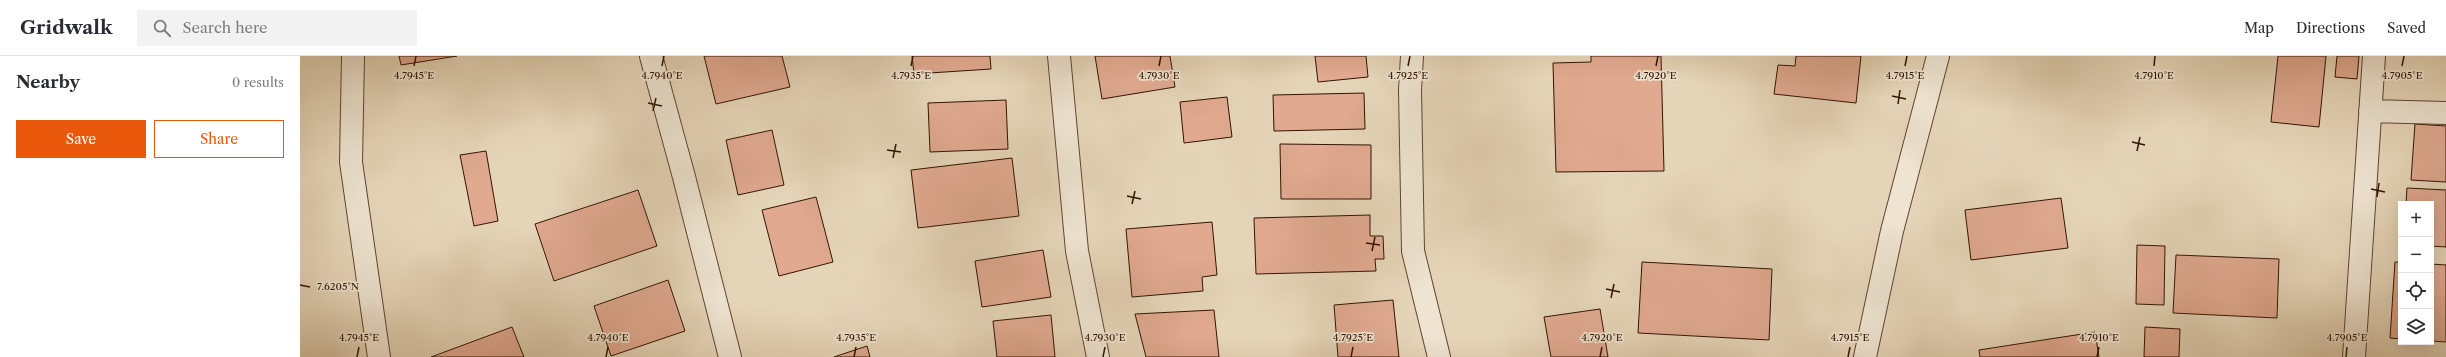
<!DOCTYPE html>
<html lang="en">
<head>
<meta charset="utf-8">
<style>
  :root { --surface:#fff; --page:#f2f2f3; --text:#2b2b33; --muted:#7c7c81; --line:#e1e1e2; --accent:#ea580c }
  body { margin:0; font-family:"Libre Caslon Text",serif; background:var(--page); color:var(--text) }
  .controls { position:absolute; right:12px; bottom:12px; display:grid; overflow:hidden; border-radius:0px; box-shadow:0 4px 16px #0002 }
  .controls button { width:36px; height:36px; display:grid; place-items:center; padding:0; border:0; border-bottom:1px solid var(--line); background:var(--surface); color:var(--text); font:20px sans-serif }
  .list { margin:0; padding:0; list-style:none }
  h2 { display:flex; justify-content:space-between; align-items:center; height:52px; margin:0; padding:0 16px; font-size:17px }
  h2 small { font-size:13px; font-weight:400; color:var(--muted) }
  .actions { display:flex; gap:8px; padding:12px 16px }
  .actions a { flex:1; padding:9px 0; border:1px solid var(--accent); border-radius:0px; text-align:center; font-size:14px; color:var(--accent) }
  .actions .main { background:var(--accent); color:#fff }
  .icon { flex:none; width:22px; height:22px; fill:none; stroke:currentColor; stroke-width:2; stroke-linecap:round; stroke-linejoin:round }
  .map { position:relative; flex:none; width:2146px; height:301px; overflow:hidden }
  header { display:flex; align-items:center; gap:24px; box-sizing:border-box; height:56px; padding:0 20px; background:var(--surface); border-bottom:1px solid var(--line) }
  header strong { font-size:19px }
  nav { display:flex; gap:22px; margin-inline-start:auto; font-size:14px }
  .search { width:280px; height:36px; background:var(--page); display:flex; align-items:center; gap:10px; box-sizing:border-box; padding:0 14px; border-radius:0px; color:var(--muted); font-size:15px }
  main { display:flex }
  aside { flex:1; background:var(--surface) }
  .map>svg:first-child { display:block }
  .building { fill:#e0a990; stroke:#331402 }
  .lines { fill:none; stroke-linecap:round; stroke-linejoin:round }
  .minor-casing { stroke:#604430; stroke-width:24 }
  .minor { stroke:#eee4d1; stroke-width:22 }
  .ticks { fill:none; stroke:#331402; stroke-width:1.5 }
  .ticks-label { font-size:10px; text-anchor:middle; fill:#331402; stroke:#eee4d1; stroke-width:3.5; stroke-linejoin:round; paint-order:stroke }
</style>
</head>
<body>
<header>
<strong>Gridwalk</strong>
<div class="search"><svg class="icon" aria-label="search" viewBox="0 0 24 24"><circle cx="10" cy="10" r="6"/><path d="M15 15l6 6"/></svg>Search here</div>
<nav><a>Map</a><a>Directions</a><a>Saved</a></nav>
</header>
<main>
<aside>
<h2>Nearby<small>0 results</small></h2>
<ul class="list">
</ul>
<div class="actions"><a class="main">Save</a><a>Share</a></div>
</aside>
<div class="map">
<svg width="2146" height="301" viewBox="0 0 2146 301">
  <rect width="100%" height="100%" fill="#e5d5b8"/>
  <filter id="stains"><feTurbulence type="fractalNoise" baseFrequency=".005" numOctaves="4"/><feColorMatrix values="0 0 0 0 .2 0 0 0 0 .09 0 0 0 0 .02 0 0 0 .5 -.17"/></filter>
  <radialGradient id="worn" r=".72"><stop offset=".6" stop-color="#630" stop-opacity="0"/><stop offset="1" stop-color="#630" stop-opacity=".3"/></radialGradient>
  <path class="building" d="M99,0H157L101,9Z
    M404,0H482L490,31L416,48Z
    M612,0H690L691,13L614,18Z
    M795,0H870L875,31L802,43Z
    M1015,0H1066L1068,21L1018,26Z
    M1291,0H1361L1364,115L1256,116L1253,7L1291,6Z
    M1496,0H1561L1556,47L1474,38L1478,9L1495,10Z
    M1978,0H2026L2019,71L1971,66Z
    M2037,0H2059L2057,23L2035,21Z
    M1064,37L1065,73L974,75L973,39Z
    M927,41L932,81L884,87L880,46Z
    M706,44L708,93L630,96L628,47Z
    M2115,68L2146,70V126L2111,124Z
    M472,74L484,129L438,139L426,84Z
    M980,88L1071,89V143H981Z
    M186,95L198,165L174,170L160,99Z
    M712,102L719,160L618,172L611,114Z
    M2107,132L2146,134V191L2131,190V148H2106Z
    M338,134L357,190L254,225L235,168Z
    M516,141L533,206L479,220L462,154Z
    M1761,142L1768,192L1671,204L1665,154Z
    M1070,159V180H1083L1084,203H1075L1076,215L956,218L954,162Z
    M912,166L917,219L902,221L903,235L832,241L826,173Z
    M1837,189L1865,190L1864,249L1836,248Z
    M743,194L751,241L682,251L675,205Z
    M1876,199L1979,203L1977,262L1873,257Z
    M1342,206L1472,213L1469,284L1338,277Z
    M2095,206H2101V283L2090,282Z
    M2131,208L2146,209V286L2131,285Z
    M368,224L385,275L311,300L294,250Z
    M1093,244L1099,301H1038L1034,249Z
    M1300,253L1308,301H1251L1244,261Z
    M914,254L919,301H846L835,258Z
    M751,259L755,301H697L693,265Z
    M212,271L224,301H131Z
    M1845,271L1880,273L1879,301H1844Z
    M1795,276L1799,301H1680L1679,294Z
    M567,290L570,301H534Z"/>
  <g class="lines">
    <defs>
      <path id="minor" d="M53,0L51,106L79,301
        M351,0L384,121L430,301
        M759,0L777,195L798,301
        M1112,0L1110,34L1113,195L1139,301
        M2070,55L2146,57
        M1565,301L1592,175L1638,0
        M2054,301L2074,0"/>
    </defs>
    <use href="#minor" class="minor-casing"/>
    <use href="#minor" class="minor"/>
  </g>
  <path class="ticks" d="M114,10L116,0M362,10L364,0M611,10L613,0M859,10L861,0M1108,10L1110,0M1356,10L1358,0M1605,10L1607,0M1854,10L1855,0M2102,10L2104,0M1592,40L1606,43M348,47L362,50M1598,48L1600,34M353,55L356,42M1832,86L1845,89M587,94L601,96M1837,95L1840,81M593,102L596,88M2071,133L2085,136M827,140L841,143M2077,141L2079,127M832,148L835,135M1066,187L1080,189M1072,195L1075,181M0,229L10,231M1306,233L1320,236M1311,242L1314,228M57,301L59,291M306,301L308,291M554,301L556,291M803,301L805,291M1051,301L1053,291M1300,301L1302,291M1548,301L1550,291M1797,301L1799,291M2046,301L2047,291"/>
  <g class="ticks-label">
    <text x="114" y="23">4.7945°E</text>
    <text x="362" y="23">4.7940°E</text>
    <text x="611" y="23">4.7935°E</text>
    <text x="859" y="23">4.7930°E</text>
    <text x="1108" y="23">4.7925°E</text>
    <text x="1356" y="23">4.7920°E</text>
    <text x="1605" y="23">4.7915°E</text>
    <text x="1854" y="23">4.7910°E</text>
    <text x="2102" y="23">4.7905°E</text>
    <text x="38" y="234">7.6205°N</text>
    <text x="59" y="285">4.7945°E</text>
    <text x="308" y="285">4.7940°E</text>
    <text x="556" y="285">4.7935°E</text>
    <text x="805" y="285">4.7930°E</text>
    <text x="1053" y="285">4.7925°E</text>
    <text x="1302" y="285">4.7920°E</text>
    <text x="1550" y="285">4.7915°E</text>
    <text x="1799" y="285">4.7910°E</text>
    <text x="2047" y="285">4.7905°E</text>
  </g>
  <rect width="100%" height="100%" filter="url(#stains)"/>
  <rect width="100%" height="100%" fill="url(#worn)"/>
</svg>
<div class="controls">
<button>+</button>
<button>−</button>
<button><svg class="icon" aria-label="locate" viewBox="0 0 24 24"><circle cx="12" cy="12" r="6"/><path d="M12 2v4M12 18v4M2 12h4M18 12h4"/></svg></button>
<button><svg class="icon" aria-label="layers" viewBox="0 0 24 24"><path d="M12 4l9 5-9 5-9-5zM3 14l9 5 9-5"/></svg></button>
</div>
</div>
</main>
</body>
</html>
